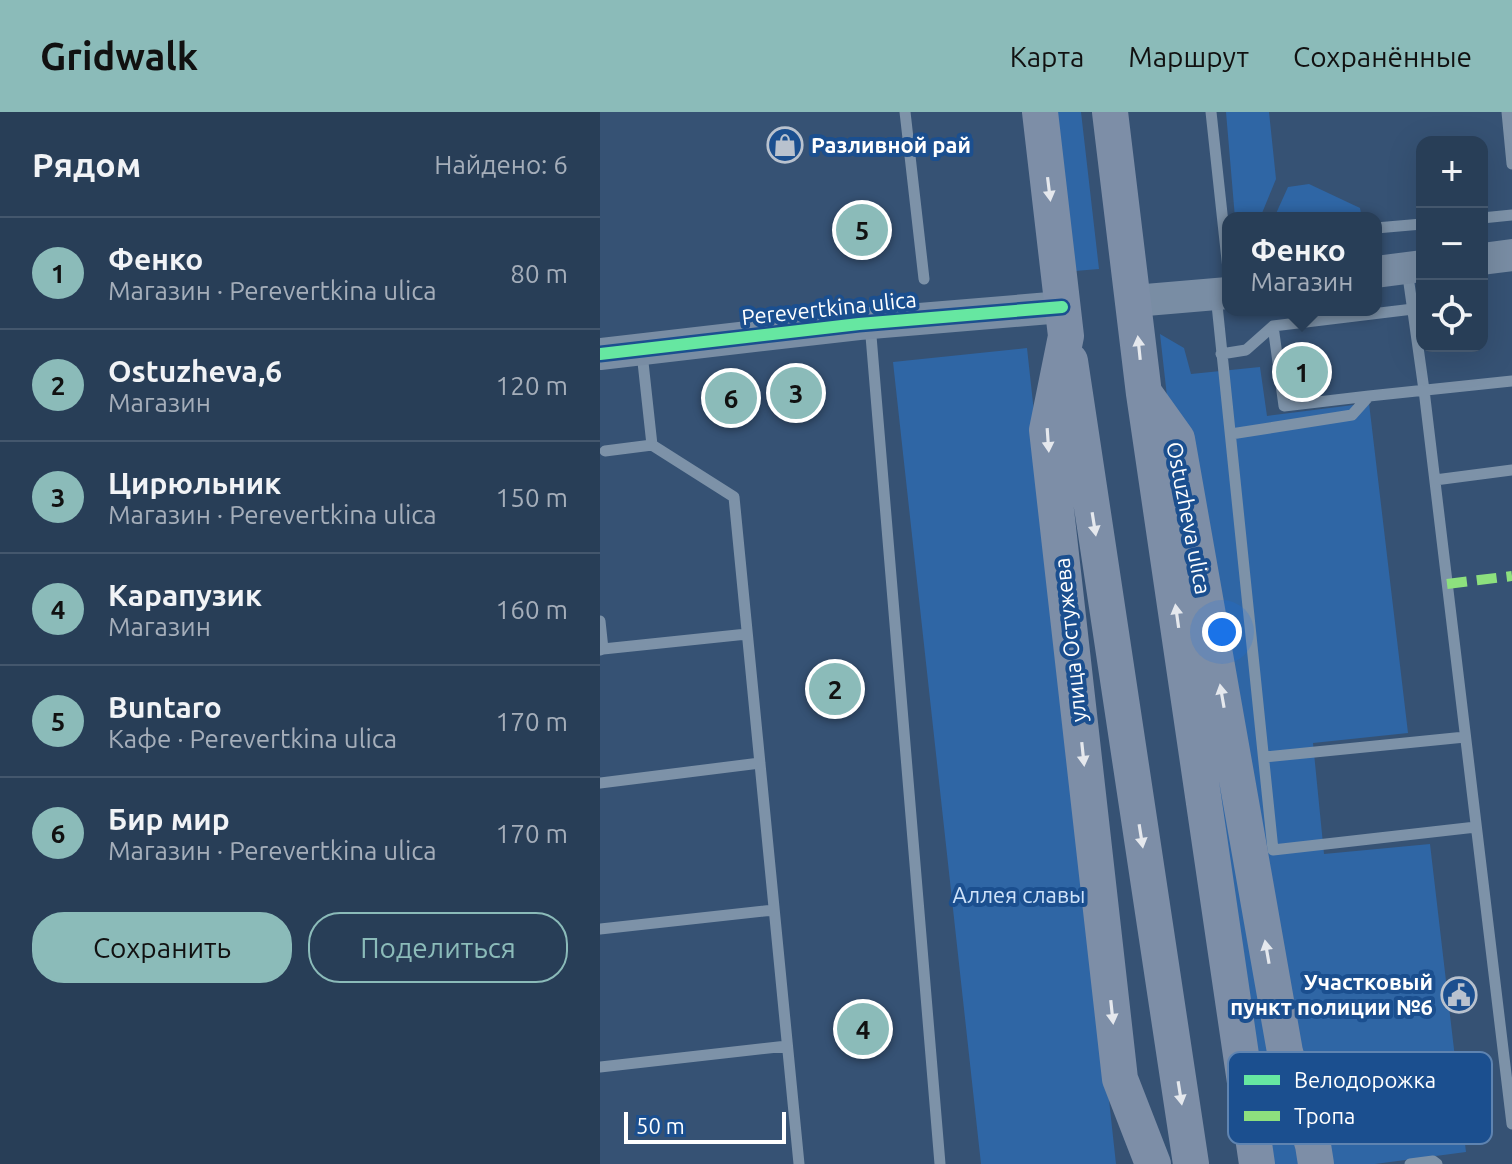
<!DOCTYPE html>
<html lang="ru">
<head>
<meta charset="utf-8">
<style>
  :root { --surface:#283e57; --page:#344961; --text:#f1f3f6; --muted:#a5aeba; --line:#44576d; --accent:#8bbbb9 }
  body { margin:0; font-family:Ubuntu,sans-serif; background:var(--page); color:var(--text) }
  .controls { position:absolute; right:24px; top:24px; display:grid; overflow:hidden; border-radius:16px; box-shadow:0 8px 32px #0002 }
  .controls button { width:72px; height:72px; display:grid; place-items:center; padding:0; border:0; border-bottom:2px solid var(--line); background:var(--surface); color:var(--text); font:40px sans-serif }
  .scale { position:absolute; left:24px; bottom:20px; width:162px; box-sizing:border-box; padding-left:8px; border:4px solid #fff; border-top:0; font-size:22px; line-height:28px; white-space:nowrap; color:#fff; -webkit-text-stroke:6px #1b4f8f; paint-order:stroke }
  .you { position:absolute; left:622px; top:520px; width:28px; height:28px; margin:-20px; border:6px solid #fff; border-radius:50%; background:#1a73e8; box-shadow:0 0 0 12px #1a73e833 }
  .badge { display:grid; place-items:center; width:52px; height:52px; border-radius:50%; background:var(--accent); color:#111; font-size:26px; font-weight:700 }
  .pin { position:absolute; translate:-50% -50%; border:4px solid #fff; box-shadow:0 2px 8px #0006 }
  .popup { position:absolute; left:622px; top:100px; width:160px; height:104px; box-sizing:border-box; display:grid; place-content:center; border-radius:16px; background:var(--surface); filter:drop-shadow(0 2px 6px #0005); font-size:26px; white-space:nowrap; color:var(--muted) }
  .popup b { font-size:30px; color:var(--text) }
  .popup::after { content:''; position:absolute; left:50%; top:100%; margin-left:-16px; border:16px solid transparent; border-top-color:var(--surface) }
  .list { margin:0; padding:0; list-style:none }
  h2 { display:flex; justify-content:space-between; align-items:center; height:104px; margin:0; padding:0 32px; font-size:34px }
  h2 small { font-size:26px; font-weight:400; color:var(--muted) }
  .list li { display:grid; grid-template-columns:52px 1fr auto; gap:24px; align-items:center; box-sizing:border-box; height:112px; padding:0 32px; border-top:2px solid var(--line) }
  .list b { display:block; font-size:30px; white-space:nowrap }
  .list p { margin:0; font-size:26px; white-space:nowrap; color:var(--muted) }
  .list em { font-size:26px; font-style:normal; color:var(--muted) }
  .actions { display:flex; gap:16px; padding:24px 32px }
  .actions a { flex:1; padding:18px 0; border:2px solid var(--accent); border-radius:32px; text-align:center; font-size:28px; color:var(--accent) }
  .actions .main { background:var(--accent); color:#111 }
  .icon { flex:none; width:44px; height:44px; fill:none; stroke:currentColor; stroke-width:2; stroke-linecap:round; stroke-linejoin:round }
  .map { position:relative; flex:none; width:912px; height:1052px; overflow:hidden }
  header { display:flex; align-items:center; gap:48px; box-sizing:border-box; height:112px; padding:0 40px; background:var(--accent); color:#111 }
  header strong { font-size:38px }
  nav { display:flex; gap:44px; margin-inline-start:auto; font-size:28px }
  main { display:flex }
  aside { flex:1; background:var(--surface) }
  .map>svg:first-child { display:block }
  .green { fill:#2f66a5 }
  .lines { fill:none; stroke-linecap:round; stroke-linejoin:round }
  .lane { stroke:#7d92a8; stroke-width:11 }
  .secondary { stroke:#798da4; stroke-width:32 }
  .primary { stroke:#7d8ea7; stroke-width:36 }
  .quiet { stroke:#8de07e; stroke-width:10; stroke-dasharray:20 10; stroke-linecap:butt }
  .cycleway-casing { stroke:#1b4f8f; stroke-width:17 }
  .cycleway { stroke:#66e7a1; stroke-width:12 }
  .oneway { fill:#e5e8ed }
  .labels { text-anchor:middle; stroke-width:8; stroke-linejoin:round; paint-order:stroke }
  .poi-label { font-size:22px; font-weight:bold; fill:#fff; stroke:#1b4f8f; text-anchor:start }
  .street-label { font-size:22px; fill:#fff; stroke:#1b4f8f }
  .park-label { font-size:22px; fill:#cfe3fa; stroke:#1b4f8f }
  .key { fill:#1b4f8f; stroke:#5f84b1; stroke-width:2 }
  .key-label { font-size:22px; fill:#fff }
</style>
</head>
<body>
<header>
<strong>Gridwalk</strong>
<nav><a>Карта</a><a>Маршрут</a><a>Сохранённые</a></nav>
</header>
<main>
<aside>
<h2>Рядом<small>Найдено: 6</small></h2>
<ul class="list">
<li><span class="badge">1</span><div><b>Фенко</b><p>Магазин · Perevertkina ulica</p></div><em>80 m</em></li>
<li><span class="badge">2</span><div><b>Ostuzheva,6</b><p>Магазин</p></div><em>120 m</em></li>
<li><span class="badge">3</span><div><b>Цирюльник</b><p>Магазин · Perevertkina ulica</p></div><em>150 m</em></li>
<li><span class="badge">4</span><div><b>Карапузик</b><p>Магазин</p></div><em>160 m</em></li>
<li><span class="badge">5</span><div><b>Buntaro</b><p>Кафе · Perevertkina ulica</p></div><em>170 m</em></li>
<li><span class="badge">6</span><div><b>Бир мир</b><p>Магазин · Perevertkina ulica</p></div><em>170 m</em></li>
</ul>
<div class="actions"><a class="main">Сохранить</a><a>Поделиться</a></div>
</aside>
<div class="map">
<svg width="912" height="1052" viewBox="0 0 912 1052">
  <rect width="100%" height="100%" fill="#365274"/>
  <path class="green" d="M457,0H481L499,157L475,159Z
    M626,0H669L676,67L660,106H635Z
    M709,72L760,96L762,106H674L688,75Z
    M560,222L584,236L591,262L660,255L667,304L769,291L808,621L713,631L724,742L830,732L866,1040L775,1052H674L668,1000L649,1017Z
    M427,236L516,1052H381L293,250Z"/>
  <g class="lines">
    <path class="lane" d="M305,0L324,167
      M611,0L628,157
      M907,0L912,52
      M882,106L912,103
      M776,116L822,112
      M807,157L824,278L912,1012
      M616,183L673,738L876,715
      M270,212L340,1052
      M42,241L52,333L134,385L199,1052
      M621,242L646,238L673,214
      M769,284L684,294L673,214L813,197
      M631,322L752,303L769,284L912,269
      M5,339L52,333
      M835,368L912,358
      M0,509L3,537L0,538
      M3,537L147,522
      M665,645L865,625
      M0,671L160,651
      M0,817L174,798
      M0,955L187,934
      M810,1052L833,1049L837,1052"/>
    <path class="secondary" d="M882,147L912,143
      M776,160L822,154
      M534,189L628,181
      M0,242L259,212L462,195"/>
    <path class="primary" d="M440,0L466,224L447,318L520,967L553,1052
      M510,0L544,282L657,1052
      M470,249L591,1052
      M547,285L577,327L685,940L713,1033L716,1052"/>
    <path class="quiet" d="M847,472L912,464"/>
    <defs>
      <path id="cycleway" d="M0,242L259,212L462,195"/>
    </defs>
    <use href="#cycleway" class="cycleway-casing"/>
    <use href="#cycleway" class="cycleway"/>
  </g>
  <defs><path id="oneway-solid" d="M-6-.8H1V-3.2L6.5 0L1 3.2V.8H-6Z" transform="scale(2)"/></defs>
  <g class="oneway">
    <use href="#oneway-solid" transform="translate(449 77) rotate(83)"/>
    <use href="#oneway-solid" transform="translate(539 236) rotate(-96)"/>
    <use href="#oneway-solid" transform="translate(448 328) rotate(86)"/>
    <use href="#oneway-solid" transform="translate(494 412) rotate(81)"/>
    <use href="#oneway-solid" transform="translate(577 504) rotate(-98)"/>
    <use href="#oneway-solid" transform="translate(622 584) rotate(-100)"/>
    <use href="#oneway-solid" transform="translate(483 642) rotate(84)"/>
    <use href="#oneway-solid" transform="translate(541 724) rotate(81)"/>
    <use href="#oneway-solid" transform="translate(667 840) rotate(-100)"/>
    <use href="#oneway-solid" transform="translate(512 900) rotate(84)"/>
    <use href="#oneway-solid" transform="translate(580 981) rotate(81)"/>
  </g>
  <defs>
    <symbol id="shop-ring" viewBox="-11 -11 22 22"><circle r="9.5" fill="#1b4f8f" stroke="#b9c2ce" stroke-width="1.5"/><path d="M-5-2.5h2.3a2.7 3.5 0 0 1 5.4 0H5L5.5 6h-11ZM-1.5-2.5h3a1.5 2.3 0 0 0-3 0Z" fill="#b9c2ce"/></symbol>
    <symbol id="civic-ring" viewBox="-11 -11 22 22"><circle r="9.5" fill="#1b4f8f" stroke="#b9c2ce" stroke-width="1.5"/><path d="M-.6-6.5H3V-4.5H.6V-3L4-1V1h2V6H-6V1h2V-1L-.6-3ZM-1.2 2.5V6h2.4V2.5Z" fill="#b9c2ce"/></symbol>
  </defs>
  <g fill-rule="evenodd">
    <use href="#shop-ring" x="165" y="13" width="40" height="40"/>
    <use href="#civic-ring" x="839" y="863" width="40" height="40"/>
  </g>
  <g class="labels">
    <g class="poi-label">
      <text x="211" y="41">Разливной рай</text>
      <text x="833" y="878" text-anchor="end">Участковый<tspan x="833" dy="25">пункт полиции №6</tspan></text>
    </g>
    <g class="street-label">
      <text transform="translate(229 196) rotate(-6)" y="8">Perevertkina ulica</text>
      <text transform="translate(589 406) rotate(79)" y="8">Ostuzheva ulica</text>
      <text transform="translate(470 528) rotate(-96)" y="8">улица Остужева</text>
    </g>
    <g class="park-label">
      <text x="419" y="791">Аллея славы</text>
    </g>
  </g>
  <rect x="628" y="940" width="264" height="92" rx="12" class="key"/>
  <rect x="644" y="963" width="36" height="10" fill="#66e7a1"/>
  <rect x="644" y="999" width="36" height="10" fill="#8de07e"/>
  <g class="key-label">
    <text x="694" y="976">Велодорожка</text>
    <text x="694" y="1012">Тропа</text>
  </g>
</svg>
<div class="controls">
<button>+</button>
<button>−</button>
<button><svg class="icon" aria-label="locate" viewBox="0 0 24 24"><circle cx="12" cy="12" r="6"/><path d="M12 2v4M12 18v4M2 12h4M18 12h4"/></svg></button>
</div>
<div class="scale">50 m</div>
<div class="you"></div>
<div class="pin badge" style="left:702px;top:260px">1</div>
<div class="popup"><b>Фенко</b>Магазин</div>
<div class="pin badge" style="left:235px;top:577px">2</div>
<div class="pin badge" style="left:196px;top:281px">3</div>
<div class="pin badge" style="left:263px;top:917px">4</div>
<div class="pin badge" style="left:262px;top:118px">5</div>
<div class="pin badge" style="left:131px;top:286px">6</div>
</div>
</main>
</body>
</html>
